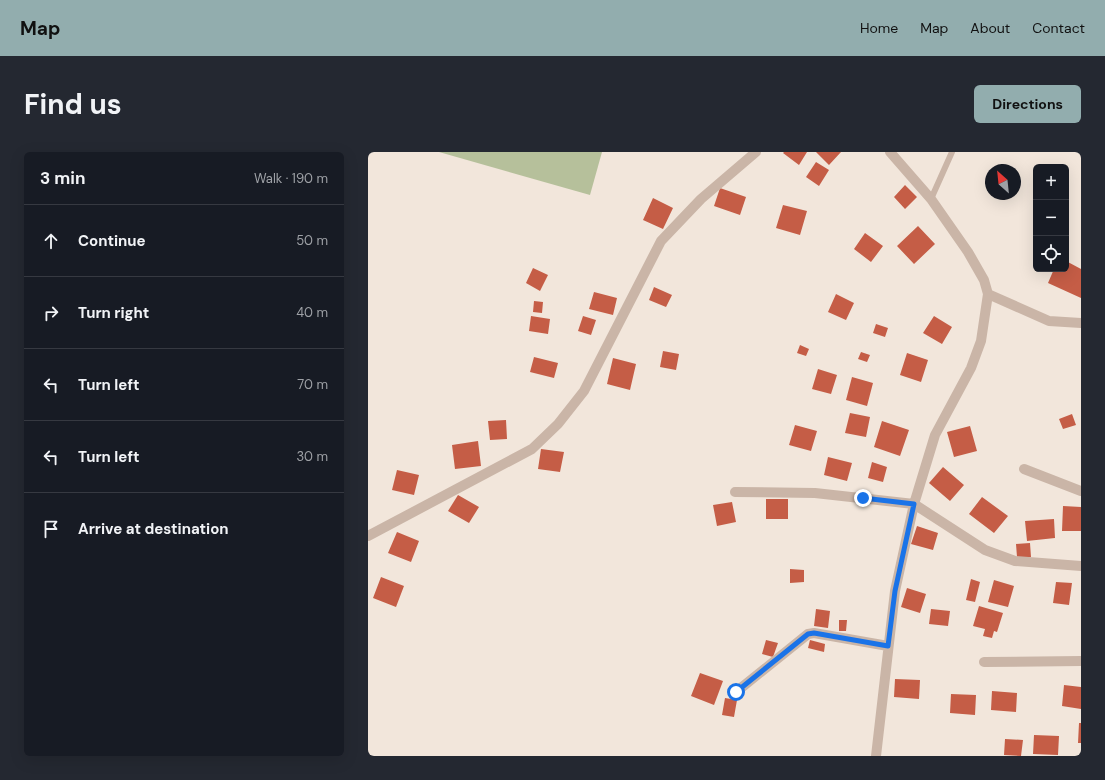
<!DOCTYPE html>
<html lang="en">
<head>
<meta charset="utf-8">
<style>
  :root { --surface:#171b24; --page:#242831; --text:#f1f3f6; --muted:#9ea1a6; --line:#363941; --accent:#92adae }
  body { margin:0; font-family:"DM Sans",sans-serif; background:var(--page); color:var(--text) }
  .controls { position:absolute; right:12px; top:12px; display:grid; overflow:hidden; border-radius:6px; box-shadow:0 4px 16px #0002 }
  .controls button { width:36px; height:36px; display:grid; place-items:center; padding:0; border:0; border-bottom:1px solid var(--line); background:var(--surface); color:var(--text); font:20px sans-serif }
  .compass { position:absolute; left:617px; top:12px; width:36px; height:36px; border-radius:50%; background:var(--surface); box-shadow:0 4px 16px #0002; rotate:333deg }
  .stop { position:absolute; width:12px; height:12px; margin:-9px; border:3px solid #1a73e8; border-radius:50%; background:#fff }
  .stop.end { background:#1a73e8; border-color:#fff; box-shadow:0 1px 4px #0008 }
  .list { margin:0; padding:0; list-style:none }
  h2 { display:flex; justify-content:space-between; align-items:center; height:52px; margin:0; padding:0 16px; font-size:17px }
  h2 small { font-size:13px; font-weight:400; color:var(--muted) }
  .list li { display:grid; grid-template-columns:26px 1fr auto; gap:12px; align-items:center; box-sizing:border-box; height:72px; padding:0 16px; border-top:1px solid var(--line) }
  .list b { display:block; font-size:15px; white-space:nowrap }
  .list em { font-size:13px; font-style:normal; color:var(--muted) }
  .icon { flex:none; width:22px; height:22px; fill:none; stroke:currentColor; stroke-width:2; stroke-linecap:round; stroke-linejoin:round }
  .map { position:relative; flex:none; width:713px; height:604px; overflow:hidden; border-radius:6px }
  header { display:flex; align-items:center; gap:24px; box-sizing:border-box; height:56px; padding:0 20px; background:var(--accent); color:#111 }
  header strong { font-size:19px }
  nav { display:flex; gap:22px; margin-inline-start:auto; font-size:14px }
  .intro { display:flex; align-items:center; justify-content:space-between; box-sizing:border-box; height:96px; padding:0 24px }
  h1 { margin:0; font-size:28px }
  .button { padding:10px 18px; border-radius:6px; background:var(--accent); color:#111; font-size:14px; font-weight:700 }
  main { display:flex; gap:24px; padding:0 24px }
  aside { flex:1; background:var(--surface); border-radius:6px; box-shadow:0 4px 16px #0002 }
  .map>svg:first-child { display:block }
  .green { fill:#b6c09b }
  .building { fill:#c55d46 }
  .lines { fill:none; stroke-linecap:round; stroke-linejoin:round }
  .lane { stroke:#cab5a7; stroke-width:6 }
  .street { stroke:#cab5a7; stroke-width:10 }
  .route { stroke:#1a73e8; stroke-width:5 }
</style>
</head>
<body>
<header>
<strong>Map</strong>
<nav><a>Home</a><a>Map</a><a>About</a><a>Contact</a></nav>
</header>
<div class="intro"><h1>Find us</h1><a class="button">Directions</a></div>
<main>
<aside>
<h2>3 min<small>Walk · 190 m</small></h2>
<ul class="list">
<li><svg class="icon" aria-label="ahead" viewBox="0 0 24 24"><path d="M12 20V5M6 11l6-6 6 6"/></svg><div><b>Continue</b></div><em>50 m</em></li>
<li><svg class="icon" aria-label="right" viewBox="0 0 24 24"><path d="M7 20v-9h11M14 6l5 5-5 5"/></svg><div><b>Turn right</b></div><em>40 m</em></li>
<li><svg class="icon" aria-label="left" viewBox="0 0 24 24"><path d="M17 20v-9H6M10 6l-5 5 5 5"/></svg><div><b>Turn left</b></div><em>70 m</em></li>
<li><svg class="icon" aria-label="left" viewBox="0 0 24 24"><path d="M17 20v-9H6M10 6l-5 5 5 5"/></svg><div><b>Turn left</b></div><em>30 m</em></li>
<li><svg class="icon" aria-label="arrive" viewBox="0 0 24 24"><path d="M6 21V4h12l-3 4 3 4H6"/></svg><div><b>Arrive at destination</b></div></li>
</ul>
</aside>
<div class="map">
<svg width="713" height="604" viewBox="0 0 713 604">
  <rect width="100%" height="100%" fill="#f2e6db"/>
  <path class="green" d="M71,0H234L222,43Z"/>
  <path class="building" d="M416,0H439L431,13L415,1Z
    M448,0H473L461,13Z
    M448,10L461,18L451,34L438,25Z
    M537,33L549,45L537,57L526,45Z
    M352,36L378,45L372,63L346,54Z
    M285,46L305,56L295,77L275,68Z
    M415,53L439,59L432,83L408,76Z
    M550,74L567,92L546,112L529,94Z
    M497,81L515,94L503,110L486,97Z
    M698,109L713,117V146L680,131L686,117H698Z
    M165,116L180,123L172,139L158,131Z
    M286,135L304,143L298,155L281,148Z
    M226,140L249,146L245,163L221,157Z
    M468,142L486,151L478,168L460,160Z
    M166,149L175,150L174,161L165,160Z
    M163,164L182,167L180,182L161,179Z
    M215,164L228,168L223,183L210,179Z
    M566,164L584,175L574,192L555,181Z
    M508,172L520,176L517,185L505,181Z
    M432,193L441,197L438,204L429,201Z
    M295,199L311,202L308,218L292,215Z
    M493,200L502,203L499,210L490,207Z
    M539,201L560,208L553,230L532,223Z
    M166,205L190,211L186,226L162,220Z
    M245,206L268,212L262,238L239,232Z
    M450,217L469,223L463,242L444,237Z
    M484,225L505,231L499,254L478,248Z
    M482,261L502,265L498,285L477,281Z
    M704,262L708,273L695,277L691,267Z
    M138,268L139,287L122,288L120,269Z
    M514,269L541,278L532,304L506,295Z
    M427,273L449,279L443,299L421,293Z
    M602,274L609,299L586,305L579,280Z
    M110,289L113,314L87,317L84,293Z
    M173,297L196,300L192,320L170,317Z
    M460,305L484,311L479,329L456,323Z
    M504,310L519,315L515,330L500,326Z
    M575,315L596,333L582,349L561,331Z
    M29,318L51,323L46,343L24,338Z
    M90,343L111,355L101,371L80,359Z
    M614,345L640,364L626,381L601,362Z
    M398,347H420V367H398Z
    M364,350L368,370L349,374L345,353Z
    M695,354L713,355V379H694Z
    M686,367L687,386L659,389L657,369Z
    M549,374L570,381L565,398L543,392Z
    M29,380L51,389L43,410L20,401Z
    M662,391L663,405H649L648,392Z
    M422,417L436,418V430L422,431Z
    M13,425L36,434L28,455L5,446Z
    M603,427L612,430L607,450L598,448Z
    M626,428L646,434L640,455L620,450Z
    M688,430L704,431L701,453L685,451Z
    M539,436L558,442L552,461L533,455Z
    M611,454L635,461L629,480L626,479L624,486L615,484L617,477L605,474Z
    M448,457L462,459L460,476L446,474Z
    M563,457L582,459L580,474L561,472Z
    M471,468H479L478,479H471Z
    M398,488L410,491L405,505L394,502Z
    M442,488L457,492L456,500L440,496Z
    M332,521L355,529L346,553L323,544Z
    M527,527L552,528L551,547L526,545Z
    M696,533L713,535V557L694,554Z
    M624,539L649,541L648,560L623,558Z
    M583,542L608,543L607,563L582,561Z
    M357,546L369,548L366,565L354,563Z
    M711,571H713V591H710Z
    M666,583L691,584L690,603L665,602Z
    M637,587L655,588L653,604L636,603Z"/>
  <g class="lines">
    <path class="lane" d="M563,47L584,0"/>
    <path class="street" d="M620,142L681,169L713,171
      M656,317L713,339
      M367,340L447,341L546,352L617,398L647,409L713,414
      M0,384L164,297L190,272L216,239L293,89L333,47L388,0
      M616,510L713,509
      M368,540L440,482L446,481L520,494
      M508,604L527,439L546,352L567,283L603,216L613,189L620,142L616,128L600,100L563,47L522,0"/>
  </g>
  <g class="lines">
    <path class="route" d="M368,540L440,482L446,481L520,494L527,439L546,352L495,346"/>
  </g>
</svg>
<div class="controls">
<button>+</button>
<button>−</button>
<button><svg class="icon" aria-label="locate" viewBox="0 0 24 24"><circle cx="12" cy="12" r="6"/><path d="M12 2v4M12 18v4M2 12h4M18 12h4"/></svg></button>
</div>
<svg class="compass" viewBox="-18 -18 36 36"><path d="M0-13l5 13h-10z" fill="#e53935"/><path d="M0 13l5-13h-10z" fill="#9ea1a6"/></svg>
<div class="stop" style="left:368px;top:540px"></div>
<div class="stop end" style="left:495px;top:346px"></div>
</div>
</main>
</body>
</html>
